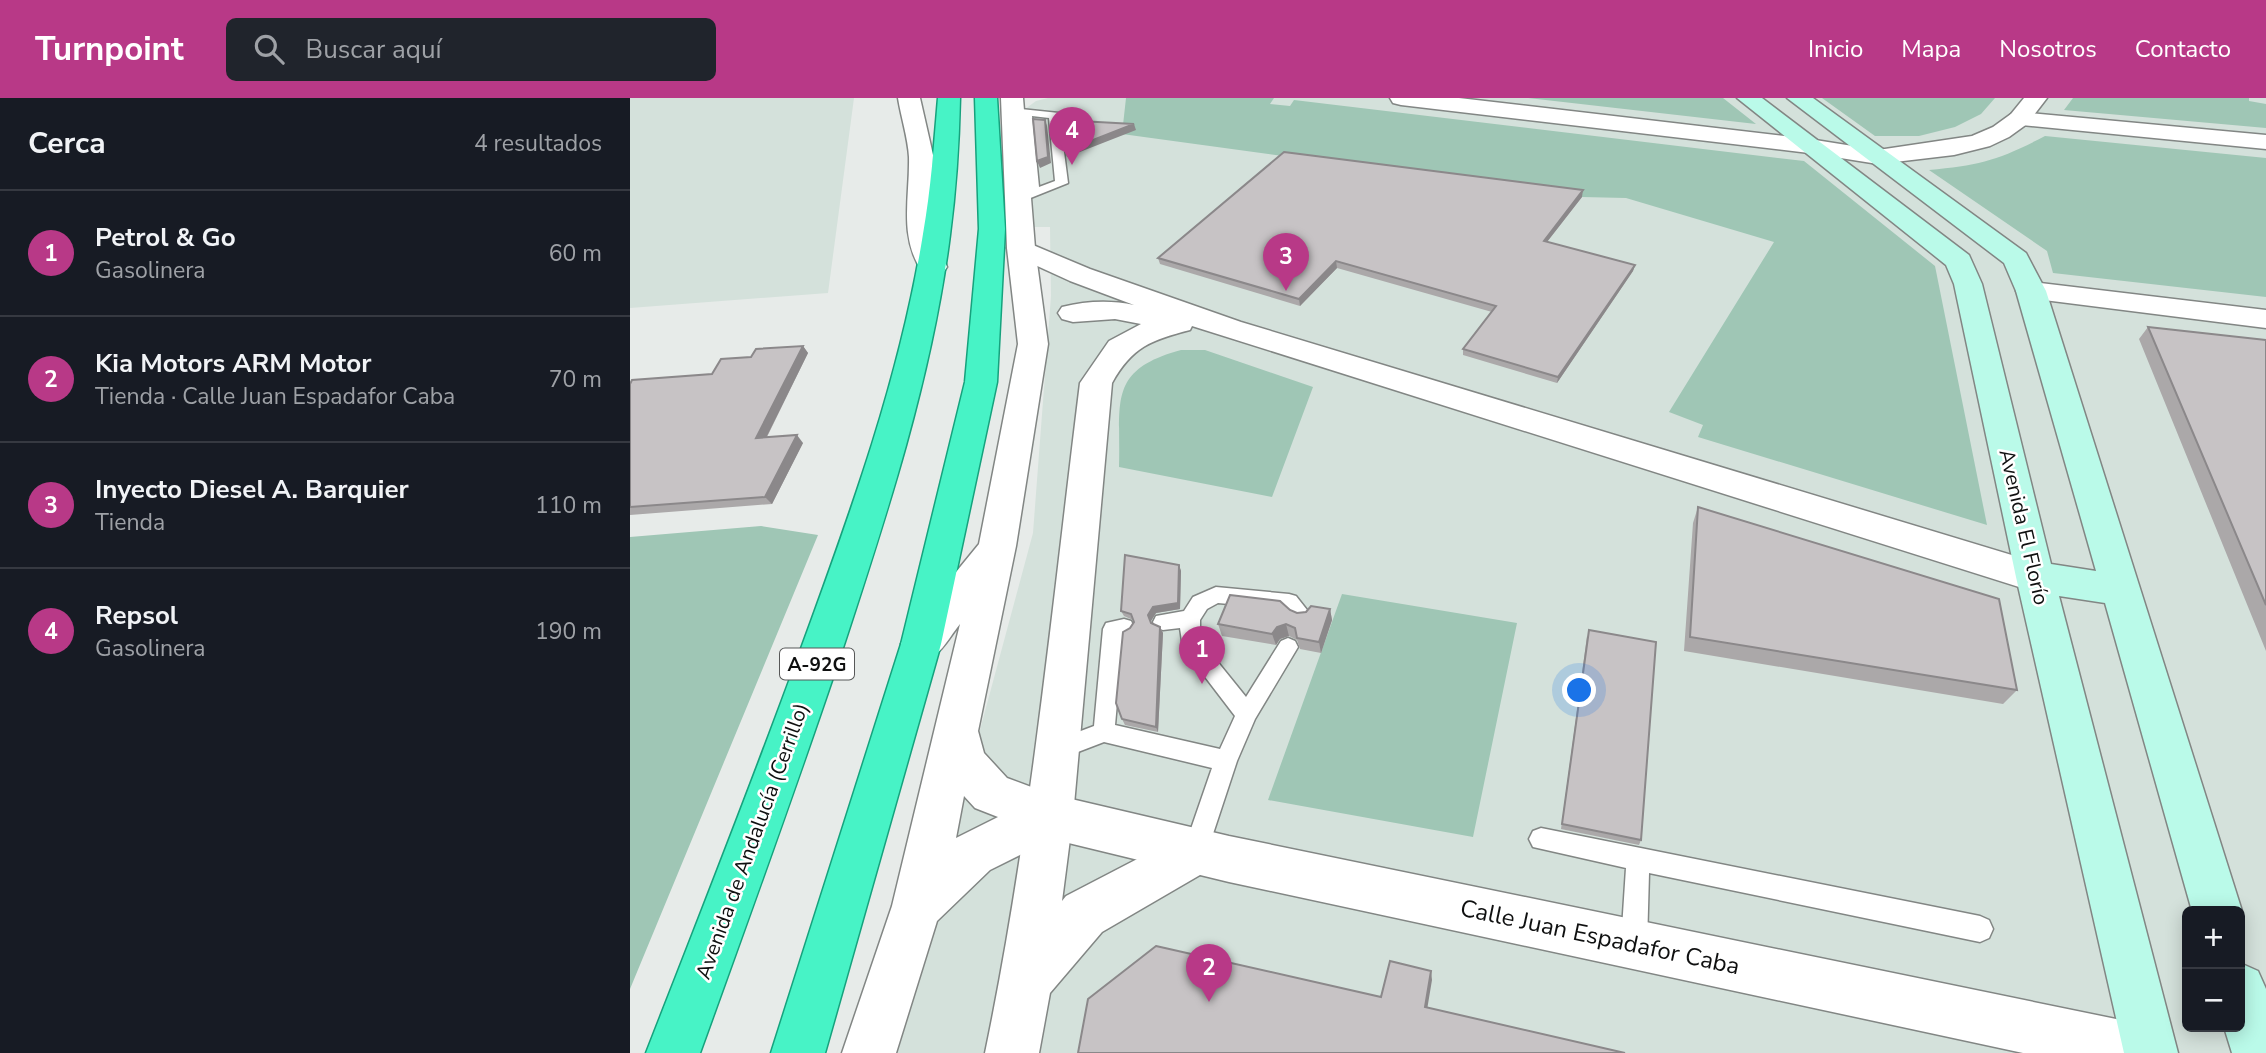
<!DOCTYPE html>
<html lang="es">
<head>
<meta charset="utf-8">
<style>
  :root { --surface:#171b24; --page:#20242c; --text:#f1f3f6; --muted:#9ea1a6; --line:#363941; --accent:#b83987 }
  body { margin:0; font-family:"Nunito Sans",sans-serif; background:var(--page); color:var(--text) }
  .controls { position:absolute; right:21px; bottom:21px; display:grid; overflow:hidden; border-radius:10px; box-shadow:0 4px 18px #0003 }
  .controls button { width:63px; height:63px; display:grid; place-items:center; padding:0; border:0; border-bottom:2px solid var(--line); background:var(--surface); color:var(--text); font:35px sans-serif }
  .you { position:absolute; left:950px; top:593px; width:24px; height:24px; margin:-18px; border:5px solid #fff; border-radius:50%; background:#1a73e8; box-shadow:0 0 0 10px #1a73e833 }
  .badge { display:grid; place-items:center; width:46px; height:46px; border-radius:50%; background:var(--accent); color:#fff; font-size:23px; font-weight:700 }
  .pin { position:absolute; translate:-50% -58px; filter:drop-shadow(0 2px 4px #0008) }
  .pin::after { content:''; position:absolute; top:37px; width:24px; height:21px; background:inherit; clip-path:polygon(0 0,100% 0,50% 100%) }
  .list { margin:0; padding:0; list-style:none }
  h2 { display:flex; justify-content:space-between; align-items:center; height:91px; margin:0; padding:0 28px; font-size:30px }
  h2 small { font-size:23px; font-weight:400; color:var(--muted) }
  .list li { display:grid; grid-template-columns:46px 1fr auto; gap:21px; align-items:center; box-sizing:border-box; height:126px; padding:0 28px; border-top:2px solid var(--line) }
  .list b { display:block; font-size:26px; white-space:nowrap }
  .list p { margin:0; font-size:23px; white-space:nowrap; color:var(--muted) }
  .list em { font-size:23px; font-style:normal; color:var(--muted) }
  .icon { flex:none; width:38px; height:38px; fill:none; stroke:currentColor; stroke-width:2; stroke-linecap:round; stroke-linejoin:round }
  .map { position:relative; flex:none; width:1636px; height:955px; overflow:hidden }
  header { display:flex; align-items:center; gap:42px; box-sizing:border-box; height:98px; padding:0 35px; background:var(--accent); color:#fff }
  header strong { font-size:33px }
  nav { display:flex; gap:38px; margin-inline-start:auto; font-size:24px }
  .search { width:490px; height:63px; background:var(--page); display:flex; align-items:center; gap:18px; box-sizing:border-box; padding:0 24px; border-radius:10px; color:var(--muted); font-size:26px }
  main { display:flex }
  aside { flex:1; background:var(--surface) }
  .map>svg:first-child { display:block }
  .built { fill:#d4e1db; fill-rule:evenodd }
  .green { fill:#9fc6b5 }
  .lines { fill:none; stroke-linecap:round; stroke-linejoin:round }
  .service-casing { stroke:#828684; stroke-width:3 }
  .minor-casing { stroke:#828684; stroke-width:3 }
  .tertiary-casing { stroke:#828684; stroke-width:3 }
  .secondary-casing { stroke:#828684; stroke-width:3 }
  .trunk-casing { stroke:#16a27d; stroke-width:3 }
  .service { fill:#fff; fill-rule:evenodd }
  .minor { fill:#fff; fill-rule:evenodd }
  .tertiary { fill:#fff; fill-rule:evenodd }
  .secondary { fill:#bafae9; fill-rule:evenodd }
  .trunk { fill:#47f3c6; fill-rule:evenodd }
  .wall { fill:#aba8a9 }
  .shaded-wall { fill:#8b888a }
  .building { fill:#c7c3c5; stroke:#8b888a; stroke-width:2 }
  .labels { text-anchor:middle; stroke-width:5; stroke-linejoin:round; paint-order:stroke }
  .shield { fill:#fff; stroke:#575858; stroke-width:2 }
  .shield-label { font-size:19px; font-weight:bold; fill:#0f1010 }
  .street-label { font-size:21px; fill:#0f1010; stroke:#fff }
  .near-street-label { font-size:24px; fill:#0f1010; stroke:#fff }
</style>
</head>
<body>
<header>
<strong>Turnpoint</strong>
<div class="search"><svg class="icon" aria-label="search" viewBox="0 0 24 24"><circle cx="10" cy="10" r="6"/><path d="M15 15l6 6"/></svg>Buscar aquí</div>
<nav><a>Inicio</a><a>Mapa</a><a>Nosotros</a><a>Contacto</a></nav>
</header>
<main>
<aside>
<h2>Cerca<small>4 resultados</small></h2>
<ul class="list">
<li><span class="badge">1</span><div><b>Petrol &amp; Go</b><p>Gasolinera</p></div><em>60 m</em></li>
<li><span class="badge">2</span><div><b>Kia Motors ARM Motor</b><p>Tienda · Calle Juan Espadafor Caba</p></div><em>70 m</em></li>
<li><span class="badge">3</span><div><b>Inyecto Diesel A. Barquier</b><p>Tienda</p></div><em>110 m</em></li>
<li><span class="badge">4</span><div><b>Repsol</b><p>Gasolinera</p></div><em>190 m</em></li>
</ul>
</aside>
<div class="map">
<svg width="1636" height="955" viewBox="0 0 1636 955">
  <rect width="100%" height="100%" fill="#e7ebe9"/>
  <path class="built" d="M0,0H224L198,195L0,210Z
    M418,0H1636V955H263L403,435L421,198L420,129H403L391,14L406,3ZM1557,813H1610V929H1557Z"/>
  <path class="green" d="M496,0H644L640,6L660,8L664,2L1174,63L1305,168L1357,427L1068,339L1073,327L1039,314L1144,144L996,100L952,99L492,36Z
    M898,0H1093L1126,26Z
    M1192,0H1365L1351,16L1325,29L1289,38H1245Z
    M1443,0H1619V3L1636,6V30L1434,12Z
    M1415,38L1636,60V199L1423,175L1417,153L1299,72C1350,67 1369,62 1415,38Z
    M551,252H575L683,289L642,399L489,369C491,304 477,272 551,252Z
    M131,428L188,437L0,891V439Z
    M712,496L887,525L843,739L638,702Z"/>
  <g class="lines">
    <defs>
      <path id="service" d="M382,10L429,15L438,85L388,105L382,101L396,94L390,17L378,15V11ZM402,18L419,20L425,83L409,89Z
        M586,489L659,496L666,498L681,517L678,523C666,527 661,520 654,511L588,505L577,511L570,522V542L616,599L651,543L658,540L665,543L668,549L625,621L607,663L577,754L573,762L565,766L557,762L553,754L582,670L474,644L427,662L419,659L416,652L419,645L464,628L473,531L476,525L494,521L501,523L504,529L501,535L493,538L485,627L590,651L605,618L553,550L550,530L533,532L526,530L523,524L526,518L554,513L563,499Z
        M911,730L1350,818L1359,822L1363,831L1359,840L1350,844L1019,775L1017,846L1013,855L1004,859L995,855L991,846L996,770L903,749L899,741L903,733Z"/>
      <path id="minor" d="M1389,14L1636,37V51L1381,26L1377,21L1381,16Z
        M391,142L460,171L611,224L1405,464L1419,468L1424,479L1419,490L1405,494L562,228L560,232C521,242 502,249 482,285L443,718L432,803L436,798L565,731L582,738L589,754L582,770L472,834L420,895L409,955H355C401,734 422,509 450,285L479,243L511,226L485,221L443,224L432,221L428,215L432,209C456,203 481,202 504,207L440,183L381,156L377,150L381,144Z
        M1401,184L1636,212V230L1391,199L1386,193L1391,187Z"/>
      <path id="tertiary" d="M268,0H290L303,57L302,129L317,169L313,175L303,177L293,175C268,139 280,99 279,59C278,40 271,19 268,0Z
        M371,0H393L405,150L418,246L386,448L348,633L354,655L377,680L420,696L599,738L1520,928L1539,936L1547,955H1393L599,784L422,741L360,772L307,823L266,955H212L262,808L330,526C313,547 307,569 277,558L271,546L277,534L349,446L388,246L377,150ZM334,698L345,710L368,719L326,740Z
        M760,0H829L1179,41L1248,52L1342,38L1363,29L1381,16L1394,0H1417L1397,26L1379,39L1360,48L1324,57L1248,66L1179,55L771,7L763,5Z"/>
      <path id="secondary" d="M1107,0H1132L1339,157L1352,186L1421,466L1466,473L1386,193L1374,165L1157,0H1183L1396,155L1416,193L1612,813L1610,818V813H1562L1475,505L1429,498L1548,955H1494L1386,479L1324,186L1316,167Z
        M1610,865L1628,873L1636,891V955H1602L1594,929H1610Z"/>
      <path id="trunk" d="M308,0H330C329,46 326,92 320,137C302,280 256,419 211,556C166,690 118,822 70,955H16C68,822 120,690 169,556C219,419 270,281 293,136C301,91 304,46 308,0Z
        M345,0H367L375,131L367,284L311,546L195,955H141L271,546L335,284L349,131Z"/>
    </defs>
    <use href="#service" class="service-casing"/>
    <use href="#minor" class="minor-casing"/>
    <use href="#tertiary" class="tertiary-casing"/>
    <use href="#secondary" class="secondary-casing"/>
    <use href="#trunk" class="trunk-casing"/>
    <use href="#service" class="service"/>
    <use href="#minor" class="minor"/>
    <use href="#tertiary" class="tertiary"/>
    <use href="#secondary" class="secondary"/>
    <use href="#trunk" class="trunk"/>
  </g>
  <path class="wall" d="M952,99L917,144L1005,167L1003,173L927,285L833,257V251L862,214L707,170L670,208L530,166L528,160Z
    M1518,229L1636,242V553L1509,241Z
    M173,248L178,255L137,339L173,345L142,406L0,417V286L82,276L121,259Z
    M1068,409L1387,592L1373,606L1054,553L1063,425Z
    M549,467L551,473L550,511L526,515L521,523L522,526L530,529L533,535L528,634L495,627L492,621L500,530L504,524L503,522L494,518L491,513Z
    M700,511L702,522L691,555L670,551L667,542L659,538L650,541L646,547L592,538L588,526L660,512L667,515Z
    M957,538L1011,742L1009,747L931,731Z"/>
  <path class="shaded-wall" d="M415,22L417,28L421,65L410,70L407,63Z
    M504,26L506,32L437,59L435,53Z
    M953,92L952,99L913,149L914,143Z
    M706,163L707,170L670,208L669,201Z
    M1005,167L1003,173L927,285L928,279Z
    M173,248L178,255L132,348L126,340Z
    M167,337L173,345L142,406L135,399Z
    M549,467L551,473L550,511L526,515L521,523L518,517Z
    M700,511L702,522L691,555L689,544Z
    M656,526L659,538L650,541L646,547L642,536L647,529Z
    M530,529L533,535L528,634L526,629Z
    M801,873L802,882L796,918L795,909Z"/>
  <path class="building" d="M403,21L415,22L418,59L407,63Z
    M431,22L504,26L435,53Z
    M654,54L953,92L914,143L1005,167L928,279L833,251L866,208L706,163L669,201L528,160Z
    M1518,229L1636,242V507Z
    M173,248L126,340L167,337L135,399L0,409V286L2,282L82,276L91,261L121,259L126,251Z
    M1068,409L1369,501L1387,592L1060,539Z
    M495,457L549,467L548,505L523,509L518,517L521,525L530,529L526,629L492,621L486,605L493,534L500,530L504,524L501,516L491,513Z
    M600,497L650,503L660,512L667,515L676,514L681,508L700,511L689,544L667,540L665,530L656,526L647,529L642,536L588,526Z
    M959,532L1026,544L1011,742L932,726Z
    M526,848L751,899L760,863L801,873L795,909L995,955H448L458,901Z"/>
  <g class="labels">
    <rect class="shield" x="150" y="550.5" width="74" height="31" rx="5"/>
    <g class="shield-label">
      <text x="187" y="573">A-92G</text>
    </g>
    <g class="street-label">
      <text transform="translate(1394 429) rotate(77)" y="7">Avenida El Florío</text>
      <text transform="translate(122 743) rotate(-70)" y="7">Avenida de Andalucía (Cerrillo)</text>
    </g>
    <g class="near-street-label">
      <text transform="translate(970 839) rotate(12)" y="8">Calle Juan Espadafor Caba</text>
    </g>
  </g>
</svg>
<div class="controls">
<button>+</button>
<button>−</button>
</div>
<div class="you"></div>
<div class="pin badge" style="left:572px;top:586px">1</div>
<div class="pin badge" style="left:579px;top:904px">2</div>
<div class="pin badge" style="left:656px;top:193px">3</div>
<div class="pin badge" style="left:442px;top:67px">4</div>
</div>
</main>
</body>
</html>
